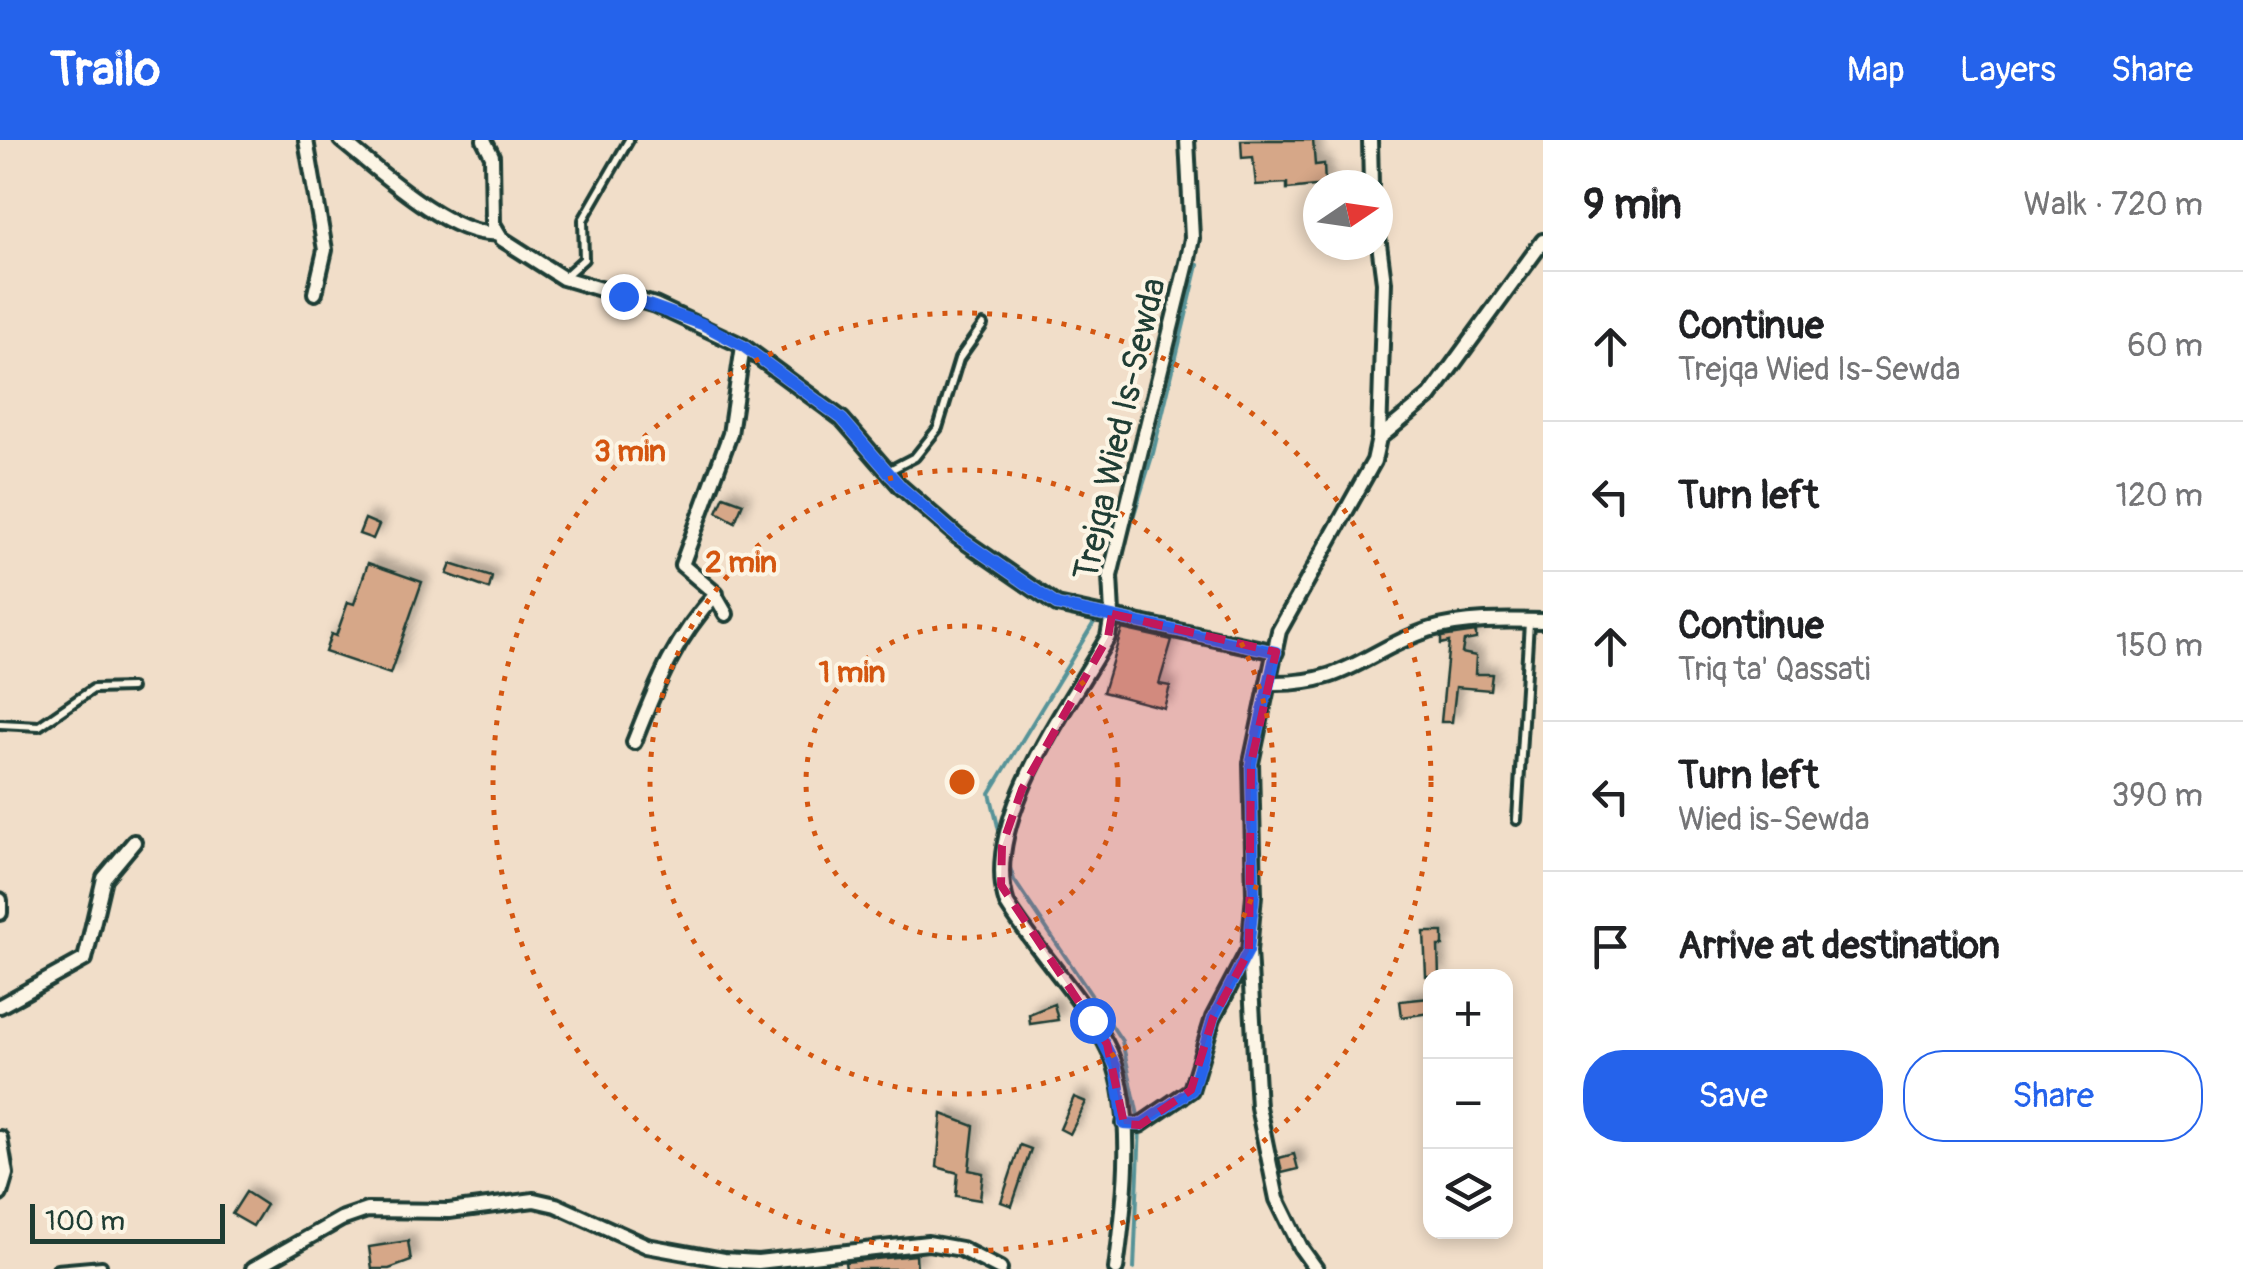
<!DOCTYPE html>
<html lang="en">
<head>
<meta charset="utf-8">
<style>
  :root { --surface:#fff; --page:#f6f6f6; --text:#202124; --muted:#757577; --line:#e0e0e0; --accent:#2563eb }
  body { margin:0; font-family:Pangolin,sans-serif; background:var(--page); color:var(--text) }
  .controls { position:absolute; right:30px; bottom:30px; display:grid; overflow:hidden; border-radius:20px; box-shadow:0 5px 15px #0003 }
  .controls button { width:90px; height:90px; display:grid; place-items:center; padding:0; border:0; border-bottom:2px solid var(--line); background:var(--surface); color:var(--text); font:50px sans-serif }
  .compass { position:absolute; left:1303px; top:30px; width:90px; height:90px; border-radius:50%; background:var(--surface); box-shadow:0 5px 15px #0003; rotate:77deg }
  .scale { position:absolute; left:30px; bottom:25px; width:195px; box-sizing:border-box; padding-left:10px; border:5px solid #1f3d34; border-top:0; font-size:28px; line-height:35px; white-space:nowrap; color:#1f3d34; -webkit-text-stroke:8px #fcf5e5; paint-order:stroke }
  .stop { position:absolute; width:30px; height:30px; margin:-22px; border:8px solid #2563eb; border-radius:50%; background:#fff }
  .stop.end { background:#2563eb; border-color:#fff; box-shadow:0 2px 10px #0008 }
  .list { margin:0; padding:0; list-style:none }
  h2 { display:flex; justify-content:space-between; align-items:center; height:130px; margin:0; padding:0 40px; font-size:42px }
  h2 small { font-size:32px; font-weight:400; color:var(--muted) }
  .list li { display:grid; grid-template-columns:65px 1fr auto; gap:30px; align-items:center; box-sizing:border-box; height:150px; padding:0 40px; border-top:2px solid var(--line) }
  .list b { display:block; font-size:38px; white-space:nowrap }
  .list p { margin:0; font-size:32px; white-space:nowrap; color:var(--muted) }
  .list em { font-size:32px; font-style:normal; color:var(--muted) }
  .actions { display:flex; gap:20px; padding:30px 40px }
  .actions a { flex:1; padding:22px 0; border:2px solid var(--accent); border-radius:40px; text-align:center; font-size:35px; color:var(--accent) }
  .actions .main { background:var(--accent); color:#fff }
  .icon { flex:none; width:55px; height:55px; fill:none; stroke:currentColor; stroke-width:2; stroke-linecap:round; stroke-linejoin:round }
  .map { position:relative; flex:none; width:1543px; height:1129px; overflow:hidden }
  header { display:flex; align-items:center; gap:60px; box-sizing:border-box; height:140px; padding:0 50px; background:var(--accent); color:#fff }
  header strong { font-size:48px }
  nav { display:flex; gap:55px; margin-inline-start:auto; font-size:35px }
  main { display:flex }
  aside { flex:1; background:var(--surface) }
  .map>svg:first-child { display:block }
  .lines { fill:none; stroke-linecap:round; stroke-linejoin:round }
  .stream { stroke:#579398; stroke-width:4 }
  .building { fill:#d6a788; stroke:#1f3d34; stroke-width:2.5; filter:url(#shadow) }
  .lane-casing { stroke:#1f3d34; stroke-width:14 }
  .street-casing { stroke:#1f3d34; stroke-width:20 }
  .lane { stroke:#fcf5e5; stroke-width:6 }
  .street { stroke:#fcf5e5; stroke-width:12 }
  .route { stroke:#2563eb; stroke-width:12 }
  .marked { fill:#c2185b; fill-opacity:0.2; stroke:#c2185b; stroke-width:8; stroke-dasharray:20 12; stroke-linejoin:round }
  .ring { fill:none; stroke:#d45610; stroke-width:5; stroke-dasharray:5 10 }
  .labels { text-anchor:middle; stroke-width:8; stroke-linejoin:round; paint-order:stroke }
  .street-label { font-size:35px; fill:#1f3d34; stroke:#fcf5e5 }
  .centre { fill:#d45610; stroke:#fcf5e5; stroke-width:5 }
  .ring-label { font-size:30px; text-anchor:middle; font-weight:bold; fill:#d45610; stroke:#fcf5e5; stroke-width:8; stroke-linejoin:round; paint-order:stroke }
</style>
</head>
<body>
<header>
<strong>Trailo</strong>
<nav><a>Map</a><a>Layers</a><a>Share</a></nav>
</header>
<main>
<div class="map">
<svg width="1543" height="1129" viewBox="0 0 1543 1129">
  <defs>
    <filter id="shadow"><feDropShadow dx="7" dy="-7" stdDeviation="5" flood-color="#0004"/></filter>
  </defs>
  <rect width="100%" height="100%" fill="#f1dec9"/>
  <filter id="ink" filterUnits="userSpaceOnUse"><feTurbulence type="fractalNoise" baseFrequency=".01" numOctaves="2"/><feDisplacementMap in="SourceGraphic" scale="20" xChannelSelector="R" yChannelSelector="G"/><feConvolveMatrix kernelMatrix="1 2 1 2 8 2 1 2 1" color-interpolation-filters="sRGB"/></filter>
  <g filter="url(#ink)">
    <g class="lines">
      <path class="stream" d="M1123,410L1153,313L1198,125
        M1001,699L990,653L1096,479
        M1008,722L1014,740L1122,901L1140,985L1134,1129"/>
    </g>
    <path class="building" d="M1241,0H1313L1315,25L1324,24L1325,45L1287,49V43L1256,45L1253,17L1242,18Z
      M724,356L743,363L735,382L717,372Z
      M365,379L379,385L373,399L359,394Z
      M368,423L422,442L390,534L325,512L331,494L336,496L348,462L354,464Z
      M451,424L492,437L489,449L447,434Z
      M1122,489L1172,500L1159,544L1170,546L1164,568L1103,552Z
      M1476,492V499L1464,501L1462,513L1476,516L1475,534H1492L1490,550L1456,547L1452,582H1441L1449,502L1441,504V497Z
      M1424,792H1443V806H1438L1439,836H1426Z
      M1430,858V873L1402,877L1400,861Z
      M1054,864L1058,880L1030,884L1029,874Z
      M1074,957L1086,962L1070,994L1060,989Z
      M942,974L974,986L969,1030L983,1033L980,1060L956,1056L958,1033L937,1027Z
      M1020,1005L1031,1009L1012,1066L1001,1062Z
      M1294,1014L1298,1029L1282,1033L1279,1018Z
      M246,1052L266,1065L253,1086L232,1074Z
      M408,1101L411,1121L389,1129H372L369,1107Z
      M916,1115L917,1129H846L845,1122Z"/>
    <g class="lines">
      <defs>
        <path id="lane" d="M564,137L584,119L583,80L629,0
          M888,331L915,317L938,288L959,219L983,185
          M0,584L39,586L93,549L131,548
          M1517,680L1529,482
          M57,1129L102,1125"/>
        <path id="street" d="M306,0L325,110L315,153
          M341,0C376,28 449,97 496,93
          M484,0L492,16L493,84L502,99L563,138L655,165L743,206L842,279L901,347L957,396L1057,465L1276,512
          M1370,0L1371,45
          M1379,298L1430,256L1543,101
          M715,455L726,474
          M1270,543C1347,545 1364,512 1428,490C1464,479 1506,480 1543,481
          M634,602C657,544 673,501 716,454L682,425L730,294L743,206
          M0,760V773
          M0,866L85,819L104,738L134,702
          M1124,984L1140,985L1191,950L1213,878L1247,813
          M0,998L6,1034L0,1054
          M253,1129L341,1079L367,1070L449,1071L534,1060L556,1065L647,1106L724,1120L758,1122L928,1103L961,1109L1000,1129
          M1116,1129C1125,1064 1138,961 1105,902C1078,852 1037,812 1007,764C980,682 1069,566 1108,497L1112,474L1110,436L1188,119L1192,98L1187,0
          M1316,1129L1301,1108L1277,1059L1258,967L1249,811L1254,755L1251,623L1279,491L1374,321L1379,298L1384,142L1378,96"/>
      </defs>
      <use href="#lane" class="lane-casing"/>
      <use href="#street" class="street-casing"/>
      <use href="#lane" class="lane"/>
      <use href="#street" class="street"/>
    </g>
  </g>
  <g class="lines" filter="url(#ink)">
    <path class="route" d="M623,156L702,184L743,206L842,279L901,347L957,396L1057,465L1276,512L1251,624L1254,755L1248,811L1213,878L1192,950L1140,985L1124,984L1116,927L1092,880"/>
  </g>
  <path class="marked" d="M1112,474L1276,512L1251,623L1249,811L1213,878L1191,950L1140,985L1124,984L1107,904L1001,745L1002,706L1022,649L1108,497Z"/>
  <g class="ring">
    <circle cx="962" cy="642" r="156"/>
    <circle cx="962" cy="642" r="312"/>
    <circle cx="962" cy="642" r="469"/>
  </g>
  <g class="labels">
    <g class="street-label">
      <text transform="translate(1119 289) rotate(-77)" y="12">Trejqa Wied Is-Sewda</text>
    </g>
  </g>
  <circle cx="962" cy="642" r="15" class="centre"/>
  <g class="ring-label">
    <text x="630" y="321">3 min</text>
    <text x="741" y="432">2 min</text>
    <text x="852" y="542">1 min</text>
  </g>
</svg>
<div class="controls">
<button>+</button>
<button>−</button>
<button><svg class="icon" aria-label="layers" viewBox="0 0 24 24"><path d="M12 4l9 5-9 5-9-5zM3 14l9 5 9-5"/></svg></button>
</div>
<svg class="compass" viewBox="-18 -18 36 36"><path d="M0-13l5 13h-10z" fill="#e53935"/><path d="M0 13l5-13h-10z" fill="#757577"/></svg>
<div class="scale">100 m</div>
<div class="stop" style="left:1092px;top:880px"></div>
<div class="stop end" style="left:623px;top:156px"></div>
</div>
<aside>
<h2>9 min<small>Walk · 720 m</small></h2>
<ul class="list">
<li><svg class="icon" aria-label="ahead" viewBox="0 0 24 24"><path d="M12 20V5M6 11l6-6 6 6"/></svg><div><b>Continue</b><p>Trejqa Wied Is-Sewda</p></div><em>60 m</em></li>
<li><svg class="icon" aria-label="left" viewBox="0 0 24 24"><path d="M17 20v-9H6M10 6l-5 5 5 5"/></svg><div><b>Turn left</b></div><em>120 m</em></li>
<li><svg class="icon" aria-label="ahead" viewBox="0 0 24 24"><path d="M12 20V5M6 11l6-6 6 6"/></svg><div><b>Continue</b><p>Triq ta' Qassati</p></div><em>150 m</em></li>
<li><svg class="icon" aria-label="left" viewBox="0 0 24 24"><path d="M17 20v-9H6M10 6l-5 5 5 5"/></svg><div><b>Turn left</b><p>Wied is-Sewda</p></div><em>390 m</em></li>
<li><svg class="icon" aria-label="arrive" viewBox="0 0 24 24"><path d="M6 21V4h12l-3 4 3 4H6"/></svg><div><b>Arrive at destination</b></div></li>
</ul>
<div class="actions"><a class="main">Save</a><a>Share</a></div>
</aside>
</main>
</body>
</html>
